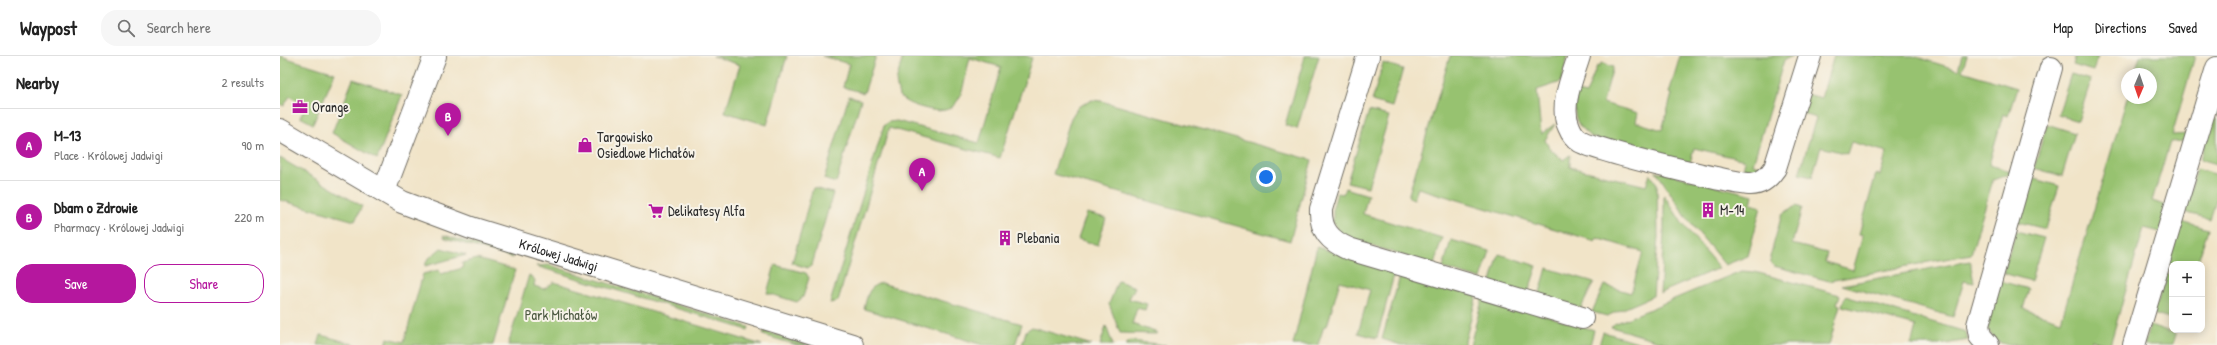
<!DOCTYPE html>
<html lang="en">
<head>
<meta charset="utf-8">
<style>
  :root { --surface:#fff; --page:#f6f6f6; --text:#222; --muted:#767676; --line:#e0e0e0; --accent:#b5179e }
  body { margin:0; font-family:"Patrick Hand",sans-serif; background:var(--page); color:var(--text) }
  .controls { position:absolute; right:12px; bottom:12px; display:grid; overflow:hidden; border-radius:8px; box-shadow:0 2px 10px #0003 }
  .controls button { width:36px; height:36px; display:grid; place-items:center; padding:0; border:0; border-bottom:1px solid var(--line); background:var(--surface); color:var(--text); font:20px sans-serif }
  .compass { position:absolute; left:1841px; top:12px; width:36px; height:36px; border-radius:50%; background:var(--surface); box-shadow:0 2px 10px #0003; rotate:182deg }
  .you { position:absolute; left:986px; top:121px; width:14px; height:14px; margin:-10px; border:3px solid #fff; border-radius:50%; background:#1a73e8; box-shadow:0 0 0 6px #1a73e833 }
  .badge { display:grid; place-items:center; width:26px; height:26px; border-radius:50%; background:var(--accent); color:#fff; font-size:13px; font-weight:700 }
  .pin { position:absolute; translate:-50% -33px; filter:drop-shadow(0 1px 2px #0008) }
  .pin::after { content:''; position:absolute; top:21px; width:14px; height:12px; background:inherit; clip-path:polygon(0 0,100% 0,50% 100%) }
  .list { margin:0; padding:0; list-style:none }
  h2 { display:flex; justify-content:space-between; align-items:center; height:52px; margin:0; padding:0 16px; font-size:17px }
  h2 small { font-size:13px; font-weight:400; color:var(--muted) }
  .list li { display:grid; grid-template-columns:26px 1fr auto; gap:12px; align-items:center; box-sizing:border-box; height:72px; padding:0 16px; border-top:1px solid var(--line) }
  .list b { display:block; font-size:15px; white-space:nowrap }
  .list p { margin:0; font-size:13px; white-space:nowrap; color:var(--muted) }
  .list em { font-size:13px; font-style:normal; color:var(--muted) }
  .actions { display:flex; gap:8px; padding:12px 16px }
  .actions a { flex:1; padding:9px 0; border:1px solid var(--accent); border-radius:16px; text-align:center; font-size:14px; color:var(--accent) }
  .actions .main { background:var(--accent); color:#fff }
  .icon { flex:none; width:22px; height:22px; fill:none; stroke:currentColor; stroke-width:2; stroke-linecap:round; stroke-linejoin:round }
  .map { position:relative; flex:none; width:1937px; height:289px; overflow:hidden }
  header { display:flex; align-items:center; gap:24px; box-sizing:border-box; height:56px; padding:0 20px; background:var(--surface); border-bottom:1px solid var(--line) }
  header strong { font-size:19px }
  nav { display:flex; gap:22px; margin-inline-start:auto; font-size:14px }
  .search { width:280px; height:36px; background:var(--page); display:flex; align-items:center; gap:10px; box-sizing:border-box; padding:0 14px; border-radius:16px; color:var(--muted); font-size:15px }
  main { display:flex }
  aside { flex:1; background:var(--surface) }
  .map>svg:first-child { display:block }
  .green { fill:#97c270; stroke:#61764e }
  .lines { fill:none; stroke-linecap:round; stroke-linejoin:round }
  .minor-casing { stroke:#706c62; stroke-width:24 }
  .minor { stroke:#fff; stroke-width:22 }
  .labels { text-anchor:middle; stroke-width:4; stroke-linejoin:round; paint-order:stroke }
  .poi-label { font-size:14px; fill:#2b2b2b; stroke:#f7f3e8; text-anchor:start }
  .street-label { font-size:14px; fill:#2b2b2b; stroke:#f7f3e8 }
  .park-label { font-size:14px; fill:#4b5840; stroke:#f7f3e8 }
</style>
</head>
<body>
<header>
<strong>Waypost</strong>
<div class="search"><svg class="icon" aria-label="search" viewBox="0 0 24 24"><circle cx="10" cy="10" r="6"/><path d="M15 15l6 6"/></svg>Search here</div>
<nav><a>Map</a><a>Directions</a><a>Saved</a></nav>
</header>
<main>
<aside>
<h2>Nearby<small>2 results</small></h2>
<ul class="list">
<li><span class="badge">A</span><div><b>M-13</b><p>Place · Królowej Jadwigi</p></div><em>90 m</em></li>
<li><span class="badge">B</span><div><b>Dbam o Zdrowie</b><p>Pharmacy · Królowej Jadwigi</p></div><em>220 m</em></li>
</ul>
<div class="actions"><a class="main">Save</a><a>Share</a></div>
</aside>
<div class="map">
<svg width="1937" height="289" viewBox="0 0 1937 289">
  <rect width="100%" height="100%" fill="#f7f3e8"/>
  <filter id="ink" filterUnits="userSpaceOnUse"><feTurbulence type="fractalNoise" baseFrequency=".025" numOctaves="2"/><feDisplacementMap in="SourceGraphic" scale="8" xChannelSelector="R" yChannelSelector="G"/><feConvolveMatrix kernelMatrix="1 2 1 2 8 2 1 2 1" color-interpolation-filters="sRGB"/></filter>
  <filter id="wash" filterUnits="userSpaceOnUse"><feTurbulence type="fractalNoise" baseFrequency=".012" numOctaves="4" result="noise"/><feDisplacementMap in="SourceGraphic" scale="16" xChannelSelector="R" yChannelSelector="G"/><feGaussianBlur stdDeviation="0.9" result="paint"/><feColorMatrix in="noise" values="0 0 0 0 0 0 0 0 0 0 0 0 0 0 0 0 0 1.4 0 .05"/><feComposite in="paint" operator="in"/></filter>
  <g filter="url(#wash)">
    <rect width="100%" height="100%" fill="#f1e4c8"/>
    <path class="green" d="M0,0L55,17L33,68L20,61L26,51L10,40L4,50L0,48Z
      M433,0H507L487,69L445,56L460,9Z
      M542,0H596L584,37L563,31L569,8Z
      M623,0H746L752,2L720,102L609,72L558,245L550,247L604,69L608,66L617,65L699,87L721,11L690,2C682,29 684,63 647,53C636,50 627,48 619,40L616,26Z
      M1025,0H1039L1017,73L1005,69Z
      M1170,0H1288L1281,26L1257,34L1261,78L1275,68L1265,84L1269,92L1283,104L1290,99V111L1366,130L1370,118L1377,128L1378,181L1373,240L1327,260L1312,256L1324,229L1351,237L1363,196L1317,182L1315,185L1138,132L1134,143L1128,141Z
      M1400,0H1513L1504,4L1473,108L1485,112L1478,118L1462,119L1465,104L1414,92L1410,107L1311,81C1293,67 1293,57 1297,36L1306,38L1317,10L1319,11L1321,7L1333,11L1323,47L1358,57L1356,66L1382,74L1392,38L1389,37Z
      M1554,0H1633L1678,14L1682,0H1687L1682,15L1737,32L1728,60L1723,58L1709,109L1735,116L1713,124L1691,198L1549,225L1494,210L1491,207L1490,201L1502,158L1516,150L1522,152L1512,188L1547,197L1545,206L1573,214L1583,179L1579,178L1596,118L1600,119L1607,96L1571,86L1567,98L1541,91L1532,121L1519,118L1536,62L1521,57L1527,38L1541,42Z
      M1796,0H1818L1813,15L1793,9Z
      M1860,0H1915L1892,79L1910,78L1909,85L1890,86L1872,145L1888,150L1880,176L1864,172L1830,289L1811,284L1810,289H1728L1715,285L1707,272L1720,225L1749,233L1743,253L1781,265L1847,42H1871V18H1854Z
      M1103,7L1123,13L1112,51L1092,45Z
      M1791,18L1811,24L1798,65L1778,59Z
      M73,23L122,39L97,103L52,77Z
      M569,40L581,44L556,127L544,123Z
      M812,44L821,45L1032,104L1010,185L773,118L791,62L798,51Z
      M1089,55L1109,60L1088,131L1067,126Z
      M1933,62L1937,63V108L1920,103Z
      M1767,68L1795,77L1782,120L1754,112Z
      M0,102L82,150L75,165L0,144Z
      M1917,113L1937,119V142L1930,163L1904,156Z
      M1376,115L1473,139L1471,148L1481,151L1468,200L1445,209L1408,164Z
      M1751,122L1779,130L1766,173L1738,166Z
      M533,132L553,137L532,209L528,212L512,207Z
      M1065,132L1088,139L1083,158L1162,182L1154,209L1069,183L1057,173L1053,166V151L1057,137L1063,138Z
      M1384,139L1402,167L1439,212L1380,237L1384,178Z
      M807,157L826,162L818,189L798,183Z
      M1902,165L1928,173L1917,208H1888Z
      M1736,175L1764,182L1751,225L1723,217Z
      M163,179L232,199L233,202L165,182Z
      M1171,184L1210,195L1201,223L1163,212Z
      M1037,191L1115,215L1097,282L1078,277L1090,234L1060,225L1047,270H1044L1038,289H1013Z
      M161,192L186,199L145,210L147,204Z
      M1219,198L1257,210L1248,237L1211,226Z
      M197,203L235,214L213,289H106L108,282L124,286L143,218L159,214L161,218L183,212L182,207Z
      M1690,205L1694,227L1684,225L1673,261L1562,229Z
      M269,209L469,271L468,274L256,210Z
      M495,209L526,217L529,222L523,241L517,246L487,237Z
      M1267,212L1314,226L1301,252L1259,240Z
      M1461,215L1475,216L1560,239L1557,248L1560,249L1549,289H1393L1331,271L1334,268Z
      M1121,217L1197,239L1184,289H1121L1102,283Z
      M1886,217L1892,219V264L1873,258Z
      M249,219L255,224L254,230L264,233L274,226L482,289H228Z
      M838,225L855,231L849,243L867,248L865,254L857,252L852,268L878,277L877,278L840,277L829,248Z
      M601,227L742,268L735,289H703L584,253C587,241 588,230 601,227Z
      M1565,240L1686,276L1688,284L1659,289H1631L1636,270L1562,250Z
      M1203,241L1314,274L1310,289H1190Z
      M1870,269L1896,278L1893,289H1864Z
      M826,270L833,289H820Z
      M752,271L812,289H742L746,275Z
      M484,275L529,289H517L483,279Z
      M1323,276L1368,289H1319Z
      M41,279L77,289H38Z
      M851,285L886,289H845Z"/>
  </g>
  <g filter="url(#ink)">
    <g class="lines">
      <defs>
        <g id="minor">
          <path d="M1088,0L1041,153C1040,174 1050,185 1069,193L1302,262"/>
          <path d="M1299,0C1293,20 1279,50 1289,71C1291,76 1295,82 1300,85C1311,93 1456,129 1471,128C1482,128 1489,121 1495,112L1530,0"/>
          <path id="s1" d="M0,74L122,146L191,172L572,289"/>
          <path d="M104,135L155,0"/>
          <path d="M1708,289L1700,280L1698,269L1771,12"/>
          <path d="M1854,289L1937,12"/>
        </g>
      </defs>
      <use href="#minor" class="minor-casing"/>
      <use href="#minor" class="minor"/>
    </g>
  </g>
  <defs>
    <symbol id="office-bare" viewBox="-9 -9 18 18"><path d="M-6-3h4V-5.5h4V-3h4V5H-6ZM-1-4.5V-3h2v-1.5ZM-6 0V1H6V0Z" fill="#b5179e" stroke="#f7f3e8" stroke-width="2.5" paint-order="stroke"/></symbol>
    <symbol id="shop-bare" viewBox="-9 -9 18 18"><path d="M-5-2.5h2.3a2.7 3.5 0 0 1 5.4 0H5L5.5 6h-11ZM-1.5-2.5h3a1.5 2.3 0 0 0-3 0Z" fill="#b5179e" stroke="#f7f3e8" stroke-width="2.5" paint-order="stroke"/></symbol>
    <symbol id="building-bare" viewBox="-9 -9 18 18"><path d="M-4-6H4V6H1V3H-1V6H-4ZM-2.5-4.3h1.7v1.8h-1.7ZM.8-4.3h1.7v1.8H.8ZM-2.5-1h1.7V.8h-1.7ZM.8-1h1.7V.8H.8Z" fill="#b5179e" stroke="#f7f3e8" stroke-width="2.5" paint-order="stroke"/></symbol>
    <symbol id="supermarket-bare" viewBox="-9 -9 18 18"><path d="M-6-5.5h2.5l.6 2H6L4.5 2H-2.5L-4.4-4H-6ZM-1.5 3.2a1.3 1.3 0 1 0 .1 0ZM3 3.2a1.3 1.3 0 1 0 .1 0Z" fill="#b5179e" stroke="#f7f3e8" stroke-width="2.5" paint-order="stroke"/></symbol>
  </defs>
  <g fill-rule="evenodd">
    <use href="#office-bare" x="9" y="40" width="22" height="22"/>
    <use href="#shop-bare" x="294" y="78" width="22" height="22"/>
    <use href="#building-bare" x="1417" y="143" width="22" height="22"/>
    <use href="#supermarket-bare" x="365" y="144" width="22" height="22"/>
    <use href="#building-bare" x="714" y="171" width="22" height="22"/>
  </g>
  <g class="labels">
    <g class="poi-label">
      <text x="32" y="56">Orange</text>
      <text x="317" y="86">Targowisko<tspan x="317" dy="16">Osiedlowe Michałów</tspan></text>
      <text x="1440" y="159">M-14</text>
      <text x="388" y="160">Delikatesy Alfa</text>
      <text x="737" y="187">Plebania</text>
    </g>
    <g class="street-label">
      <text dy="5" stroke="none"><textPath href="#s1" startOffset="307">Królowej Jadwigi</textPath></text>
    </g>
    <g class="park-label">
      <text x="281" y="264">Park Michałów</text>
    </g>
  </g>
</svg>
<div class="controls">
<button>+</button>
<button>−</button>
</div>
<svg class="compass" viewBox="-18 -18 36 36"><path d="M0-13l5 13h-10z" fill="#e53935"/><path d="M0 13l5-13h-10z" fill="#767676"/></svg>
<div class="you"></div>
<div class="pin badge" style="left:642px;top:135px">A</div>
<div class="pin badge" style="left:168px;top:80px">B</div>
</div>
</main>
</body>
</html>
